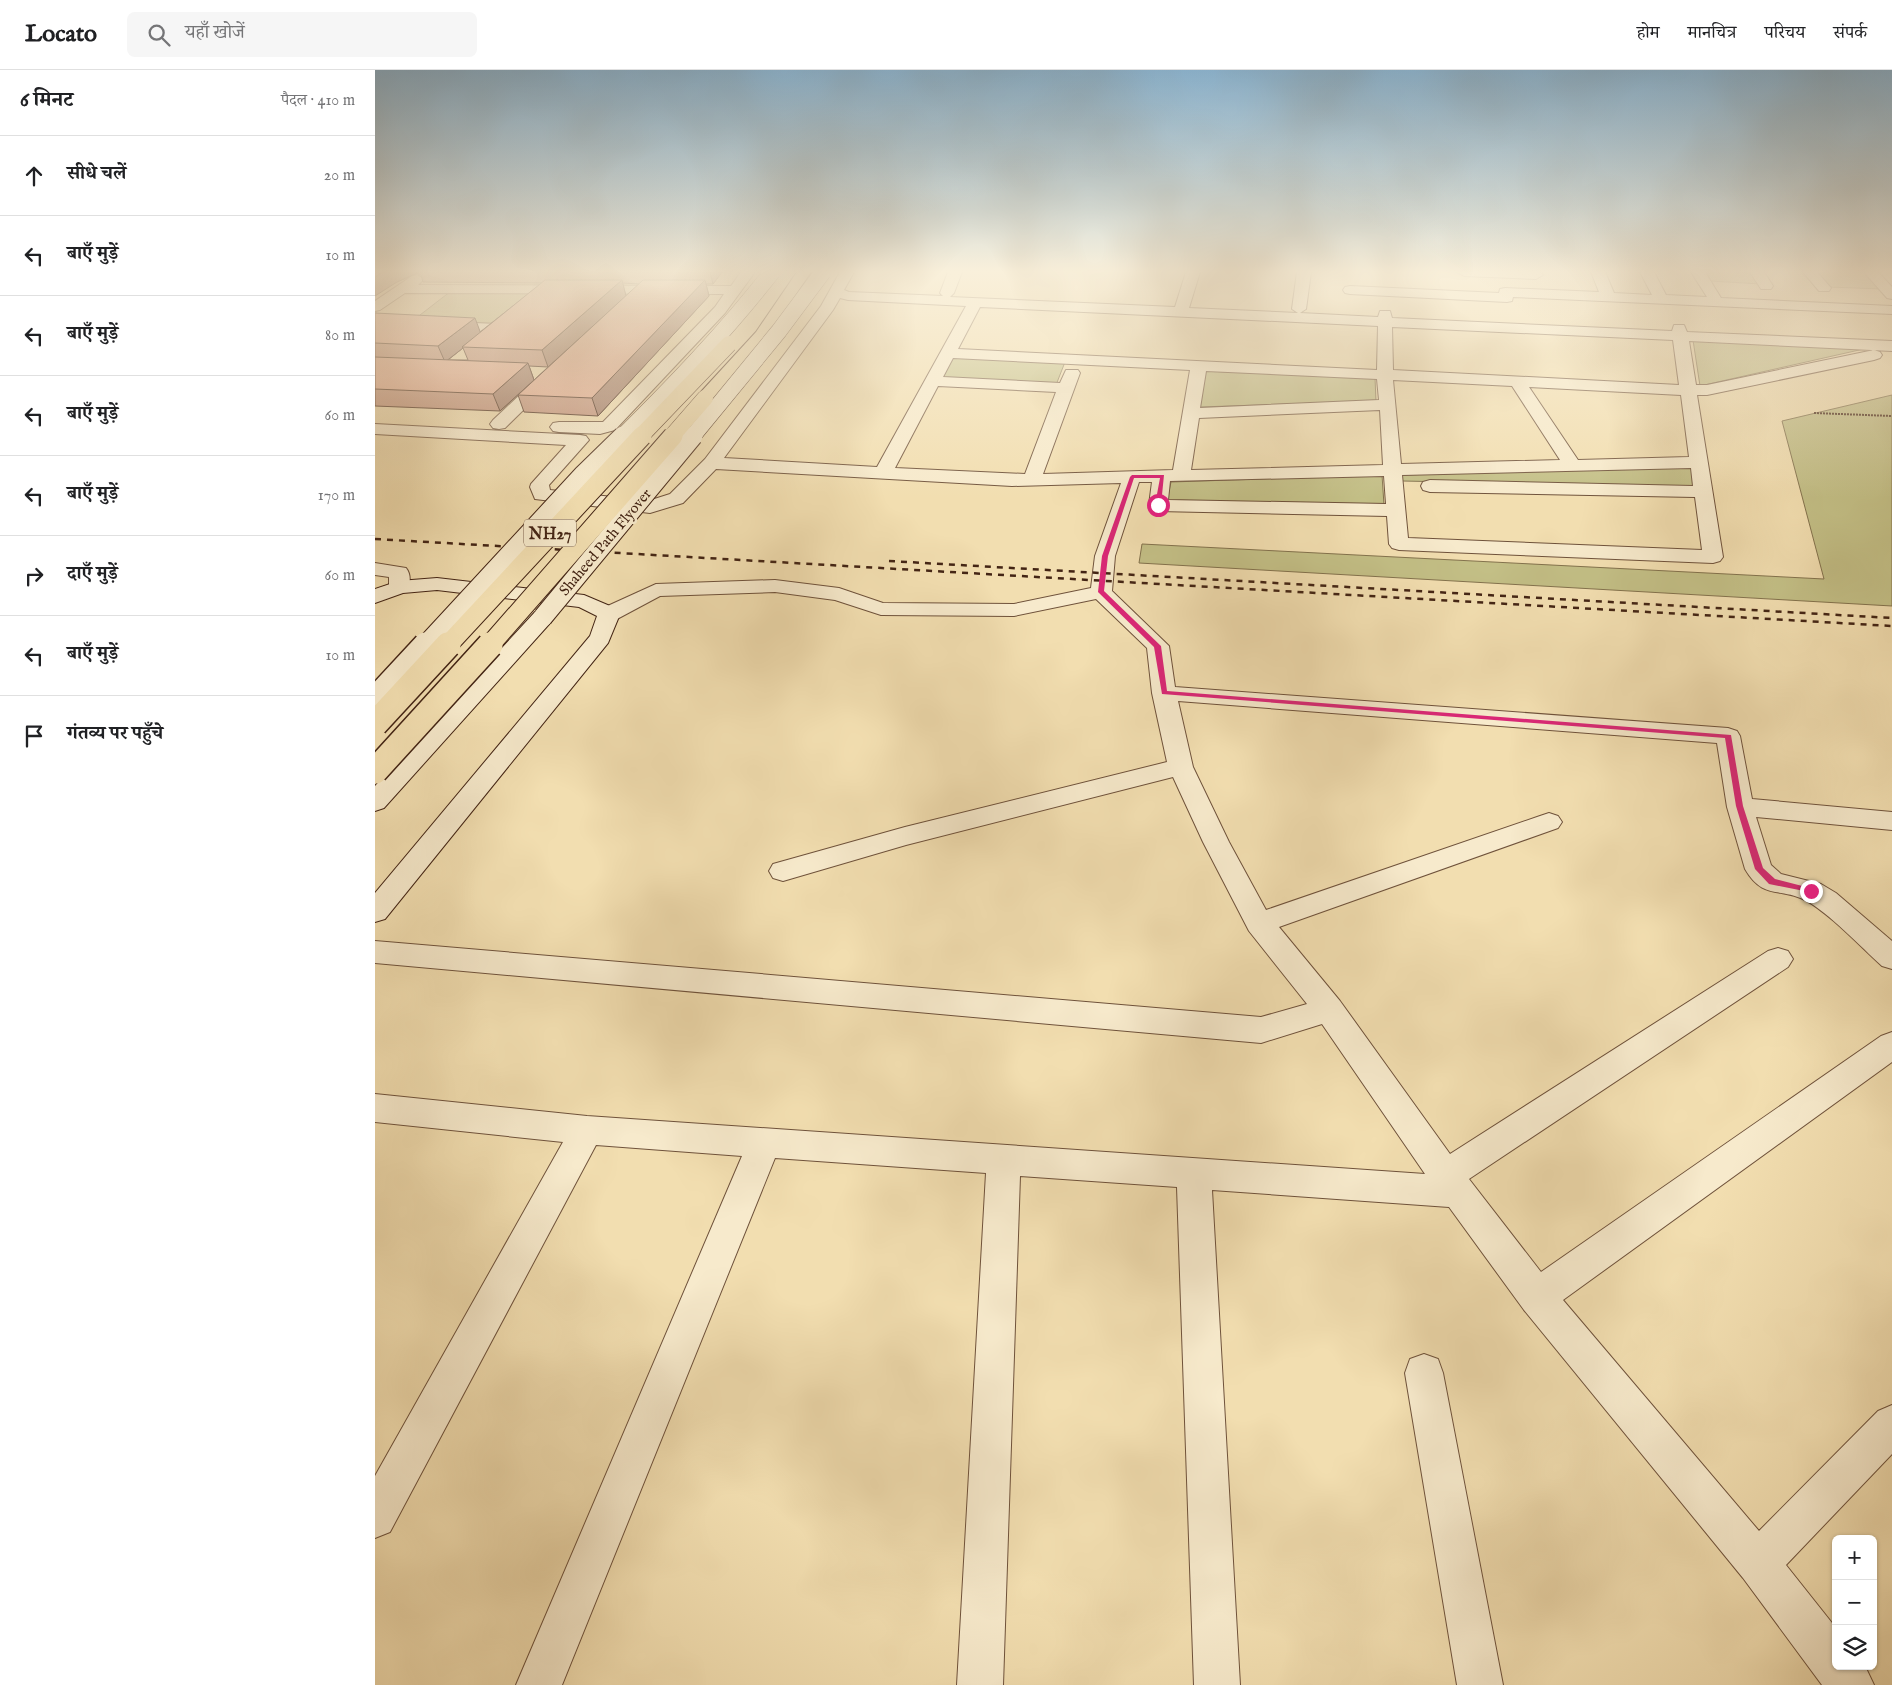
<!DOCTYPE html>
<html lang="hi">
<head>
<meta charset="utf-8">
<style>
  :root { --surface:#fff; --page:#f6f6f6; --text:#202124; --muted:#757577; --line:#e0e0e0 }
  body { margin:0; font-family:"IM FELL English","Noto Serif Devanagari",serif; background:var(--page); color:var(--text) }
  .controls { position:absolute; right:15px; bottom:15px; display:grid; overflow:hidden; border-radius:8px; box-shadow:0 1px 4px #0004 }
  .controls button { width:45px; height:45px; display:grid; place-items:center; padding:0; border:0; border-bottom:1px solid var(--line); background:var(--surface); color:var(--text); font:25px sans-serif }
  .stop { position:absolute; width:15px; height:15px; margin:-11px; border:4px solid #db2777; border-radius:50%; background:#fff }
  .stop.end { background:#db2777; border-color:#fff; box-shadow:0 1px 5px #0008 }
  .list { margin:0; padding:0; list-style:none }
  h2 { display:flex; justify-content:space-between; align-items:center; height:65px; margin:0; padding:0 20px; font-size:21px }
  h2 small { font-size:16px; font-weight:400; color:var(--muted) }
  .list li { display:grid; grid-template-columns:32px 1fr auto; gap:15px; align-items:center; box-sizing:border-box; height:80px; padding:0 20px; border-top:1px solid var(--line) }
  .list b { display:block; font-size:19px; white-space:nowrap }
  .list em { font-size:16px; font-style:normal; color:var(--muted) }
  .icon { flex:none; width:28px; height:28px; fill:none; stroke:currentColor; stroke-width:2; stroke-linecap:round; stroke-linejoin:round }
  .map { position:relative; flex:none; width:1517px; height:1615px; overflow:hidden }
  header { display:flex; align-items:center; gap:30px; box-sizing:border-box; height:70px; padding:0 25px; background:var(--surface); border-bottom:1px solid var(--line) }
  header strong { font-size:24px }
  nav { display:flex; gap:28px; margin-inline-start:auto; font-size:18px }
  .search { width:350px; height:45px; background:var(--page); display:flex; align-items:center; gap:12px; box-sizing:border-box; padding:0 18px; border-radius:8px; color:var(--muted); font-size:19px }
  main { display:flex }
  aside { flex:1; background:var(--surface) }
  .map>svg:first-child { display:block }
  .green { fill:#c3bf86; stroke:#83724d }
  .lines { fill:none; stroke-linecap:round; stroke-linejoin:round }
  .street-casing { stroke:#6f523b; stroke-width:2 }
  .secondary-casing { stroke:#432414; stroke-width:2 }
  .highway-casing { stroke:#432414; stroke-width:2 }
  .path { stroke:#432414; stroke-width:2; stroke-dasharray:2 1; stroke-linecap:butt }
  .street { fill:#f7eacc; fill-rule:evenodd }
  .secondary { fill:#f7eacc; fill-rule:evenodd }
  .highway { fill:#f2deb0; fill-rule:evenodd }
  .rail { stroke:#432414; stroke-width:2.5; stroke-dasharray:6 6; stroke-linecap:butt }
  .secondary-bridge-far2-casing { stroke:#432414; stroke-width:17; stroke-linecap:butt }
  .secondary-bridge-far1-casing { stroke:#432414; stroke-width:21; stroke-linecap:butt }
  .secondary-bridge-casing { stroke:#432414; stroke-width:28; stroke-linecap:butt }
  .highway-bridge-far2-casing { stroke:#432414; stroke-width:17; stroke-linecap:butt }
  .highway-bridge-far1-casing { stroke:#432414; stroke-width:21; stroke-linecap:butt }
  .highway-bridge-casing { stroke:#432414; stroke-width:28; stroke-linecap:butt }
  .secondary-bridge-far2 { stroke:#f7eacc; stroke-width:16 }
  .secondary-bridge-far1 { stroke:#f7eacc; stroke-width:19 }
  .secondary-bridge { stroke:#f7eacc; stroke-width:25 }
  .highway-bridge-far2 { stroke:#f2deb0; stroke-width:16 }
  .highway-bridge-far1 { stroke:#f2deb0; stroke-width:19 }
  .highway-bridge { stroke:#f2deb0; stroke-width:25 }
  .wall { fill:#c5937c; stroke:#432414; fill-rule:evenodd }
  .shaded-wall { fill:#a07865; stroke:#432414 }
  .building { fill:#e5ab90; stroke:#432414 }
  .route { fill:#db2777 }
  .labels { text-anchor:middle; stroke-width:5; stroke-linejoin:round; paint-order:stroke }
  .far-street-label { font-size:15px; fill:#432414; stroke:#f7eacc }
  .shield { fill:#f7eacc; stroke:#795f4b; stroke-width:1 }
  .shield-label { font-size:16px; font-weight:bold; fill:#432414 }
</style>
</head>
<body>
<header>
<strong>Locato</strong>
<div class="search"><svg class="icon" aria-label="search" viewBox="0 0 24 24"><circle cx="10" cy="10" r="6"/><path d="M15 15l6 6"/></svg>यहाँ खोजें</div>
<nav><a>होम</a><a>मानचित्र</a><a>परिचय</a><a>संपर्क</a></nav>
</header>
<main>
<aside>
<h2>6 मिनट<small>पैदल · 410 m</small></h2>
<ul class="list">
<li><svg class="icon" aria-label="ahead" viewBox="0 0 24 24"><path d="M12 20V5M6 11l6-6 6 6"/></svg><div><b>सीधे चलें</b></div><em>20 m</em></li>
<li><svg class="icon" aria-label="left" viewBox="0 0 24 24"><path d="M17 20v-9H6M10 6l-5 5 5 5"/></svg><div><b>बाएँ मुड़ें</b></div><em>10 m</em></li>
<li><svg class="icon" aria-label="left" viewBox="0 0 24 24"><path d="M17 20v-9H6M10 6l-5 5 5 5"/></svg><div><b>बाएँ मुड़ें</b></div><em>80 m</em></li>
<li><svg class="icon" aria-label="left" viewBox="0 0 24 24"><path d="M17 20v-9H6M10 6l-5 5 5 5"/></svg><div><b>बाएँ मुड़ें</b></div><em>60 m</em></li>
<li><svg class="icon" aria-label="left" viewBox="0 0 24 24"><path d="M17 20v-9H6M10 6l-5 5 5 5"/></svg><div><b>बाएँ मुड़ें</b></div><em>170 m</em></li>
<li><svg class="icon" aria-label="right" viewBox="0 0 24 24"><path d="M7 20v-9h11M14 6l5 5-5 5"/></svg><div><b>दाएँ मुड़ें</b></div><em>60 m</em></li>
<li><svg class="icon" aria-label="left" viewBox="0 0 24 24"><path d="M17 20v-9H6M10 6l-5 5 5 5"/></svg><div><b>बाएँ मुड़ें</b></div><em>10 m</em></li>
<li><svg class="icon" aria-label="arrive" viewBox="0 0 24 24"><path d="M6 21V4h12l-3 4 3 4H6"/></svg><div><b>गंतव्य पर पहुँचे</b></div></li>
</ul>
</aside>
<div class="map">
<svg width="1517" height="1615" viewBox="0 0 1517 1615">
  <rect width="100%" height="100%" fill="#f2deb0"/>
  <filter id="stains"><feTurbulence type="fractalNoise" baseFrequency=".004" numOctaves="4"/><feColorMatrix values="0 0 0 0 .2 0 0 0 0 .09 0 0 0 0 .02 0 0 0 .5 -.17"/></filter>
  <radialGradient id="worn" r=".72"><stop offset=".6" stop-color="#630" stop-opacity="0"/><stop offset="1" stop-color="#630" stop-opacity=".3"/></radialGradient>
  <path class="green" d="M1330,202H1378L1386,214L1335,211Z
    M1441,202H1493L1508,219L1453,217Z
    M76,221H163L123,254L36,252Z
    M1318,270L1493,278L1325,316Z
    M579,286L690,292L681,315L567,309Z
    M831,301L1000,308L1001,331L825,337Z
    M1517,325V536L764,493L767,474L1449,509L1407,351Z
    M1316,397L1320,417L1027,411L1026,405Z
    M1007,405L1009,435L792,431L796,412Z"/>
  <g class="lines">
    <defs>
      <path id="street" d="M366,202H380L350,243L240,360L225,364L184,362L178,361L175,357L178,353L184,352H228L340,237L349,224L30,223L5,240L0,241V231L37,206L42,205L49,209L43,215L356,216Z
        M465,202H479L469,220L474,222L568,226L565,223L573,202H587L579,223L575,227L800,237L811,202H825L814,238L923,243L917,239L922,202H936L931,239L925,243L1003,247L1005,241H1015L1017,248L1297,261L1299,255H1309L1312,262L1517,271V281L1314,271L1321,315H1332L1499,280L1505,282L1507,285L1505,288L1499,290L1332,325H1322L1348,487L1345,491L1338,493L1024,480L1017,478L1014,474L1012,446L783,441L776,439L774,435L777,412H764L740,486L737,521L794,576L800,617L1353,658L1362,661L1365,666L1377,729L1517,742V760L1381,747L1396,795L1406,804L1446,814L1461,823L1517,871V899L1507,896C1486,877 1453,842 1430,830C1404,817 1388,830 1370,799L1352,737L1342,673L803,631L818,697L854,772L891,840L1165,746L1174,743L1183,746L1187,752L1183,758L904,857L965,931L1075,1084L1393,881L1403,878L1413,881L1418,889L1413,897L1094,1109L1166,1202L1506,966L1517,962V992L1188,1230L1384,1461L1503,1341L1517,1335V1384L1411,1495L1461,1558V1596H1490L1499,1615H1447L1368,1508L1149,1240L1074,1137L837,1120L865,1615H819L802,1117L645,1106L628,1615H582L611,1103L400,1088L187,1615H141L367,1086L221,1075L15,1462L0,1468V1406L188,1072L0,1052V1024L212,1046L1050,1104L947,954L886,973L0,893V871L886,947L932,934L874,861L828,772L798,707L531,775L408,811L398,808L394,801L398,794L530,757L792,692L777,623L772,578L721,529L639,546L506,545L460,530L400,522L285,526L242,549L234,550L226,549L223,544L226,539L281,514L400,510L464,518L508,533L639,534L716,518L720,486L746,413L637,416L341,399L308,433L275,443L160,429L155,417L156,414L191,375L0,364V354L205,365L211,366L214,370L174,415L175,420L273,431L295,424L330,389L446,236ZM465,228L473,230L591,236L502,397L349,388L458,240ZM605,237L1003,256L1002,300L583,279ZM1017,257L1298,270L1304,315L1018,300ZM578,288L815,300L798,400L668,404L705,303L703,300H691L685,313L568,307ZM831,301L1002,309L1004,330L825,338ZM1018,310L1137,316L1185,390L1026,394ZM563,316L681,322L650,404L520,398ZM1154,317L1306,325L1314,387L1203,390ZM1005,340L1008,395L816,400L824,348ZM1316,398L1318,416L1055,410L1048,412L1046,416L1048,420L1055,422L1320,427L1327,480L1033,468L1027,405ZM1009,406L1011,434L793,430L795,411Z
        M1082,202H1165L1168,205L1161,209L1089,206Z
        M1216,202H1230L1239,223L1277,225L1265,202H1279L1291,225L1332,227L1316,202H1330L1346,228L1517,236V244L1138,227L1137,231L1132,232L975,224L970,223L968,220L970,217L975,216L1124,223L1125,219L1130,218L1224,222Z
        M1375,202H1389L1398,216L1396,219H1386Z
        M1428,202H1442L1456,218L1454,221H1444Z
        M1489,202H1503L1517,217V229L1512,228Z
        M0,249L124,254L129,255L131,258L129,261L124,262L0,257Z
        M173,302L179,304L181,307L179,310L130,358L124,359L118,358L115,354L118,350L167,304Z
        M0,493L31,498C36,504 36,515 31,521L24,523L17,521L14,517V507L0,505Z
        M1049,1284L1063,1289L1068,1303L1128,1615H1082L1030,1303L1035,1289Z"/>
      <path id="secondary" d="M62,508L209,525L242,539L245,544L233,573L10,849L0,852V823L215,566L222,546L204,537L62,520L28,523L0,533V519L24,511Z
        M168,541L176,542L179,547L176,552L9,738L0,741V716L160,542Z"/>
      <path id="highway" d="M422,202H436L391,268L336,332H324L322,328L324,324L381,262Z"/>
    </defs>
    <use href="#street" class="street-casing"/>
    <use href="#secondary" class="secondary-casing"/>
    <use href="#highway" class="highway-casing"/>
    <path class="path" d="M1439,343L1517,346"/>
    <use href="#street" class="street"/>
    <use href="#secondary" class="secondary"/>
    <use href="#highway" class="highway"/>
    <path class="rail" d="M0,469L1517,556
      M514,491L1517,548"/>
    <defs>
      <path id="secondary-bridge-far2" d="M247,367C300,314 351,261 397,202
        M317,367L404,261L448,202"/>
      <path id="secondary-bridge-far1" d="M168,547L318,366
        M50,576L209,404L248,366"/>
      <path id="secondary-bridge" d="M0,630L51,575"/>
      <path id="highway-bridge-far2" d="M265,367L354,274
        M296,367L330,328"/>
      <path id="highway-bridge-far1" d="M72,576L267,366
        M114,576L298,366"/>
      <path id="highway-bridge" d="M0,654L73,575
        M0,701L115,575"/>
    </defs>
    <use href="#secondary-bridge-far2" class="secondary-bridge-far2-casing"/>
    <use href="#secondary-bridge-far1" class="secondary-bridge-far1-casing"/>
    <use href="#secondary-bridge" class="secondary-bridge-casing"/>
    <use href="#highway-bridge-far2" class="highway-bridge-far2-casing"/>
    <use href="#highway-bridge-far1" class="highway-bridge-far1-casing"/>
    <use href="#highway-bridge" class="highway-bridge-casing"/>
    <use href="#secondary-bridge-far2" class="secondary-bridge-far2"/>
    <use href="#secondary-bridge-far1" class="secondary-bridge-far1"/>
    <use href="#secondary-bridge" class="secondary-bridge"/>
    <use href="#highway-bridge-far2" class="highway-bridge-far2"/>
    <use href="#highway-bridge-far1" class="highway-bridge-far1"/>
    <use href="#highway-bridge" class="highway-bridge"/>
  </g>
  <path class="wall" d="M0,202H347L338,214H331L334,226L223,346L149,342L143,325L173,297L154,296L159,310L125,341L0,336V243L105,262L167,213L48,212L46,205L42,203L22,212ZM247,213L265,214L251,226ZM88,278L93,290H73Z"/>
  <path class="shaded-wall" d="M7,202H41L42,203L22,212L0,226V207Z
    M335,202H347L338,214Z
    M247,210L251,226L173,297L167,280Z
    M330,210L334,226L223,346L217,328Z
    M100,248L106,264L87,277L88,278L70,292L63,276Z
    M153,293L159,310L125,341L118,324Z"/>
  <path class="building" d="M0,202H7L0,207Z
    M170,210H247L167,280L87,277Z
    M268,210H330L217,328L143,325Z
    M0,243L100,248L63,276L0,273Z
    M0,287L153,293L118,324L0,319Z"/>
  <linearGradient id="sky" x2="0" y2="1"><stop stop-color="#8bb6d4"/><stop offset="0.47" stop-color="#f9f0db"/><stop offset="1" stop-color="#f9f0db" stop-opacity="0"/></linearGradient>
  <rect width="1517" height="428" fill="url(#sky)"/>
  <path class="route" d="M757,405H789L786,435L783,437L780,435L785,408H759L733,486L729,521L786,576L792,621L1356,665L1368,736L1388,798L1400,809L1439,819V823L1394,814L1380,799L1361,736L1350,668L787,624L779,577L723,522L727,486L755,407Z"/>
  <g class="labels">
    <g class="far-street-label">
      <text transform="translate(230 472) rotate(-50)" y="5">Shaheed Path Flyover</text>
    </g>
    <rect class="shield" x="149" y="449.5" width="52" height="27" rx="4"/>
    <g class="shield-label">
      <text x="175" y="469">NH27</text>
    </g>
  </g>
  <rect width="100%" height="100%" filter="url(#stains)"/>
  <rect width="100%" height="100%" fill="url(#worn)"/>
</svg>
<div class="controls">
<button>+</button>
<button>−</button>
<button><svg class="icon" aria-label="layers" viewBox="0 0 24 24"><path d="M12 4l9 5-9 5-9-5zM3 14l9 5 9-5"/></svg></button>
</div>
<div class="stop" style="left:783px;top:435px"></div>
<div class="stop end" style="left:1436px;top:821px"></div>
</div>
</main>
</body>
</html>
